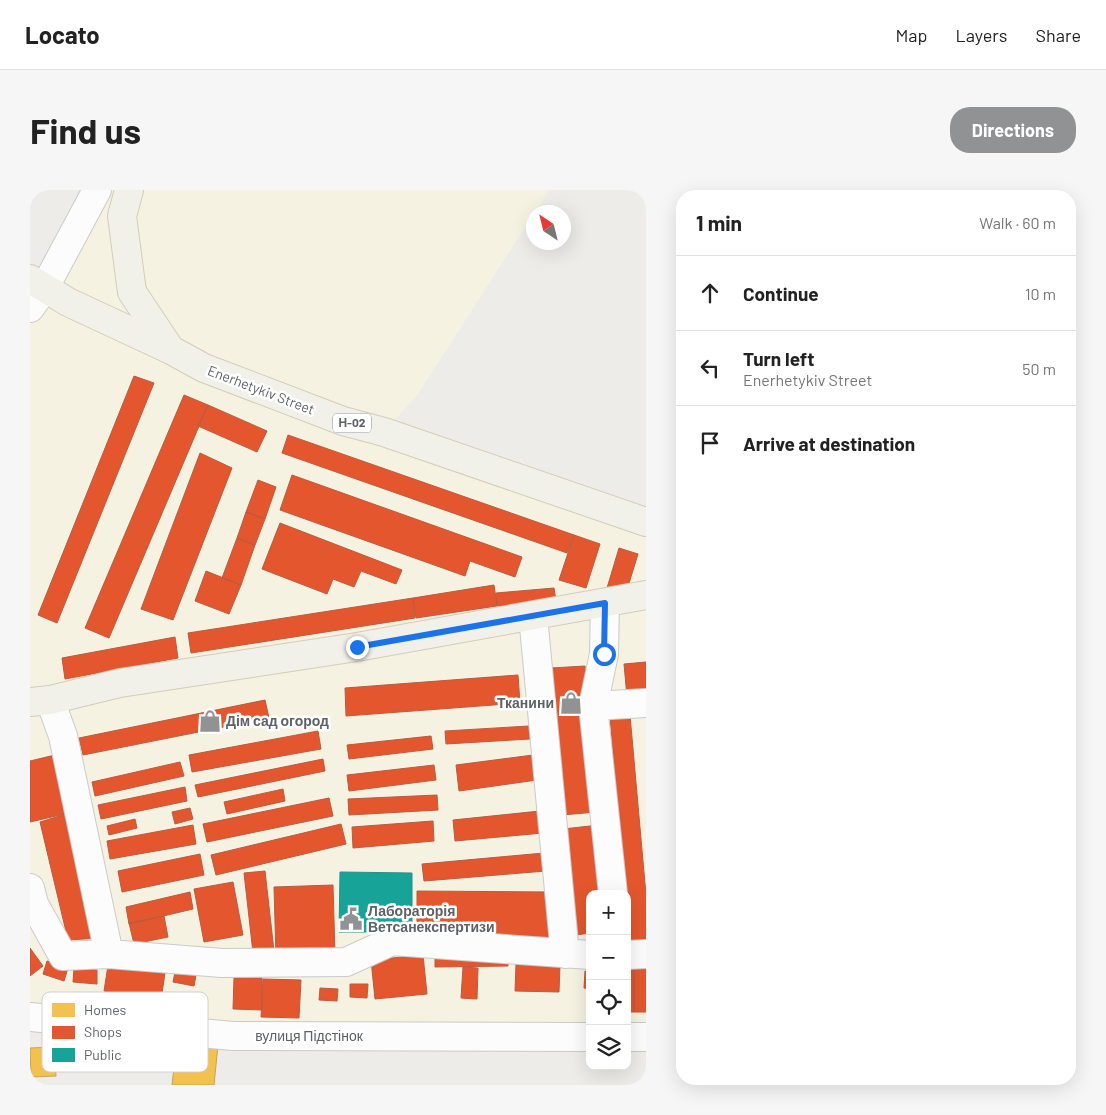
<!DOCTYPE html>
<html lang="en">
<head>
<meta charset="utf-8">
<style>
  :root { --surface:#fff; --page:#f6f6f6; --text:#222; --muted:#767676; --line:#e0e0e0; --accent:#909293 }
  body { margin:0; font-family:Barlow,sans-serif; background:var(--page); color:var(--text) }
  .controls { position:absolute; right:15px; bottom:15px; display:grid; overflow:hidden; border-radius:10px; box-shadow:0 5px 20px #0002 }
  .controls button { width:45px; height:45px; display:grid; place-items:center; padding:0; border:0; border-bottom:1px solid var(--line); background:var(--surface); color:var(--text); font:25px sans-serif }
  .compass { position:absolute; left:496px; top:15px; width:45px; height:45px; border-radius:50%; background:var(--surface); box-shadow:0 5px 20px #0002; rotate:325deg }
  .stop { position:absolute; width:15px; height:15px; margin:-11px; border:4px solid #1a73e8; border-radius:50%; background:#fff }
  .stop.end { background:#1a73e8; border-color:#fff; box-shadow:0 1px 5px #0008 }
  .list { margin:0; padding:0; list-style:none }
  h2 { display:flex; justify-content:space-between; align-items:center; height:65px; margin:0; padding:0 20px; font-size:21px }
  h2 small { font-size:16px; font-weight:400; color:var(--muted) }
  .list li { display:grid; grid-template-columns:32px 1fr auto; gap:15px; align-items:center; box-sizing:border-box; height:75px; padding:0 20px; border-top:1px solid var(--line) }
  .list b { display:block; font-size:19px; white-space:nowrap }
  .list p { margin:0; font-size:16px; white-space:nowrap; color:var(--muted) }
  .list em { font-size:16px; font-style:normal; color:var(--muted) }
  .icon { flex:none; width:28px; height:28px; fill:none; stroke:currentColor; stroke-width:2; stroke-linecap:round; stroke-linejoin:round }
  .map { position:relative; flex:none; width:616px; height:895px; overflow:hidden; border-radius:20px }
  header { display:flex; align-items:center; gap:30px; box-sizing:border-box; height:70px; padding:0 25px; background:var(--surface); border-bottom:1px solid var(--line) }
  header strong { font-size:24px }
  nav { display:flex; gap:28px; margin-inline-start:auto; font-size:18px }
  .intro { display:flex; align-items:center; justify-content:space-between; box-sizing:border-box; height:120px; padding:0 30px }
  h1 { margin:0; font-size:35px }
  .button { padding:12px 22px; border-radius:20px; background:var(--accent); color:#fff; font-size:18px; font-weight:700 }
  main { display:flex; gap:30px; padding:0 30px }
  aside { flex:1; background:var(--surface); border-radius:20px; box-shadow:0 5px 20px #0002 }
  .map>svg:first-child { display:block }
  .commercial { fill:#f5f2e2 }
  .homes { fill:#f2c14e; stroke:#c6a455 }
  .shops { fill:#e4572e; stroke:#bc5a3e }
  .public { fill:#17a398; stroke:#2c8f89 }
  .lines { fill:none; stroke-linecap:round; stroke-linejoin:round }
  .minor-casing { stroke:#cacaca; stroke-width:30 }
  .major-casing { stroke:#d3ccb8; stroke-width:30 }
  .minor { stroke:#fcfcfc; stroke-width:28 }
  .major { stroke:#f2f1e9; stroke-width:28 }
  .route { stroke:#1a73e8; stroke-width:6 }
  .labels { text-anchor:middle; stroke-width:5; stroke-linejoin:round; paint-order:stroke }
  .shield { fill:#fff; stroke:#8e9093; stroke-width:1 }
  .shield-label { font-size:12px; font-weight:bold; fill:#5e6165 }
  .street-label { font-size:14px; fill:#5e6165; stroke:#fff }
  .poi-label { font-size:14px; font-weight:bold; fill:#5e6165; stroke:#fff; text-anchor:start }
  .key { fill:#fff; stroke:#cfd0d1; stroke-width:1 }
  .key-label { font-size:14px; fill:#5e6165 }
</style>
</head>
<body>
<header>
<strong>Locato</strong>
<nav><a>Map</a><a>Layers</a><a>Share</a></nav>
</header>
<div class="intro"><h1>Find us</h1><a class="button">Directions</a></div>
<main>
<div class="map">
<svg width="616" height="895" viewBox="0 0 616 895">
  <rect width="100%" height="100%" fill="#edece8"/>
  <path class="commercial" d="M67,0H519L388,204L354,242L616,332V847H597V704H560V847L0,827V118Z"/>
  <path class="homes" d="M147,851L188,855L184,895H142Z
    M24,857L26,886L1,887L0,858Z"/>
  <path class="shops" d="M104,186L124,193L27,433L8,425Z
    M154,205L178,215L79,448L55,438Z
    M178,215L237,241L227,262L168,236Z
    M258,245L544,345L537,363L252,263Z
    M170,263L202,278L143,430L111,419Z
    M262,285L492,367L485,387L440,371L435,386L250,320Z
    M228,290L246,297L235,329L216,322Z
    M216,322L235,329L225,355L207,348Z
    M250,333L372,380L366,394L331,381L324,397L303,389L297,404L232,379Z
    M544,345L570,354L556,398L529,390Z
    M207,348L225,355L211,395L192,388Z
    M589,358L608,364L596,403L577,398Z
    M176,381L211,395L199,424L165,411Z
    M464,395L467,416L386,428L383,408Z
    M524,398L526,411L467,416L466,403Z
    M383,408L385,428L161,463L158,443Z
    M145,447L148,468L35,489L32,468Z
    M616,472V505L597,507L594,474Z
    M555,476L566,622L532,625L521,478Z
    M488,485L490,513L316,526L315,498Z
    M235,510L239,528L53,565L49,548Z
    M600,525L616,705V759L600,760L597,704H595L580,526Z
    M499,536L500,549L416,554L415,541Z
    M288,541L291,559L162,582L159,565Z
    M401,546L403,559L319,569L317,555Z
    M25,565L39,623L0,632V571Z
    M503,565L507,590L429,601L426,575Z
    M293,569L295,581L168,607L165,595Z
    M150,572L154,586L65,606L62,592Z
    M404,575L406,590L319,601L317,585Z
    M155,597L157,611L71,629L68,615Z
    M253,599L255,611L197,624L194,612Z
    M407,605L408,620L319,625L318,609Z
    M299,608L303,626L177,652L173,634Z
    M160,618L163,629L145,634L142,622Z
    M510,621L513,643L425,651L423,630Z
    M39,623L70,748L38,750L10,632Z
    M105,629L107,638L79,645L77,636Z
    M403,631L404,651L323,658L322,637Z
    M311,634L316,654L186,685L181,665Z
    M163,635L166,654L80,669L77,651Z
    M569,635L578,704H560V743L546,745L533,639Z
    M514,663L516,681L394,691L392,674Z
    M170,664L174,685L92,702L88,681Z
    M235,681L244,761L223,763L214,683Z
    M203,692L213,745L174,752L164,699Z
    M303,695L305,765L246,767L244,697Z
    M387,701L522,702L521,750L387,749Z
    M160,702L163,719L99,734L96,717Z
    M134,726L138,747L104,754L99,733Z
    M0,758L13,776L0,786Z
    M478,761V776L405,777V763Z
    M393,765L397,804L345,809L341,770Z
    M79,769L136,776L131,810L74,801Z
    M17,771L38,778L34,791L13,784Z
    M486,774L530,775L529,802L485,801Z
    M597,774H604V822H597Z
    M604,774H616V822H604Z
    M433,777L448,778L447,809L431,808Z
    M44,778L67,780V794L43,792Z
    M555,781L560,782V799L554,798Z
    M145,782L166,785L164,796L143,792Z
    M204,788H232V820L203,819Z
    M233,789L271,790L269,828L231,827Z
    M320,794H338L337,808L320,807Z
    M290,798L308,799L307,811L289,810Z"/>
  <path class="public" d="M310,682L382,683V742H309Z"/>
  <g class="lines">
    <defs>
      <path id="minor" d="M0,118L15,97L67,0
        M503,426L535,764
        M563,516L574,464L575,413
        M0,698L4,714L33,766L79,764L33,546L20,510
        M583,704L563,516L616,513
        M79,764L192,773L316,772L362,751L560,765
        M597,765L616,764
        M0,827L203,846L560,847
        M597,847H616"/>
      <path id="major" d="M99,0L92,26L102,102L140,159
        M0,89L38,112L141,160L174,178L313,231L354,242L616,332
        M0,512L20,510L90,493L327,457L616,405"/>
    </defs>
    <use href="#minor" class="minor-casing"/>
    <use href="#major" class="major-casing"/>
    <use href="#minor" class="minor"/>
    <use href="#major" class="major"/>
  </g>
  <g class="lines">
    <path class="route" d="M327,457L575,413L574,464"/>
  </g>
  <defs>
    <symbol id="shop-bare" viewBox="-9 -9 18 18"><path d="M-5-2.5h2.3a2.7 3.5 0 0 1 5.4 0H5L5.5 6h-11ZM-1.5-2.5h3a1.5 2.3 0 0 0-3 0Z" fill="#909293" stroke="#fff" stroke-width="2.5" paint-order="stroke"/></symbol>
    <symbol id="civic-bare" viewBox="-9 -9 18 18"><path d="M-.6-6.5H3V-4.5H.6V-3L4-1V1h2V6H-6V1h2V-1L-.6-3ZM-1.2 2.5V6h2.4V2.5Z" fill="#909293" stroke="#fff" stroke-width="2.5" paint-order="stroke"/></symbol>
  </defs>
  <g fill-rule="evenodd">
    <use href="#shop-bare" x="525" y="497" width="32" height="32"/>
    <use href="#shop-bare" x="164" y="515" width="32" height="32"/>
    <use href="#civic-bare" x="305" y="713" width="32" height="32"/>
  </g>
  <g class="labels">
    <rect class="shield" x="303" y="223.5" width="38" height="19" rx="4"/>
    <g class="shield-label">
      <text x="322" y="237">Н-02</text>
    </g>
    <g class="street-label">
      <text transform="translate(231 200) rotate(21)" y="5">Enerhetykiv Street</text>
      <text x="279" y="851">вулиця Підстінок</text>
    </g>
    <g class="poi-label">
      <text x="524" y="518" text-anchor="end">Тканини</text>
      <text x="196" y="536">Дім сад огород</text>
      <text x="338" y="726">Лабораторія<tspan x="338" dy="16">Ветсанекспертизи</tspan></text>
    </g>
  </g>
  <rect x="12" y="802" width="166" height="80" rx="8" class="key"/>
  <rect x="22" y="813" width="23" height="14" fill="#f2c14e"/>
  <rect x="22" y="836" width="23" height="13" fill="#e4572e"/>
  <rect x="22" y="858" width="23" height="14" fill="#17a398"/>
  <g class="key-label">
    <text x="54" y="825">Homes</text>
    <text x="54" y="847">Shops</text>
    <text x="54" y="870">Public</text>
  </g>
</svg>
<div class="controls">
<button>+</button>
<button>−</button>
<button><svg class="icon" aria-label="locate" viewBox="0 0 24 24"><circle cx="12" cy="12" r="6"/><path d="M12 2v4M12 18v4M2 12h4M18 12h4"/></svg></button>
<button><svg class="icon" aria-label="layers" viewBox="0 0 24 24"><path d="M12 4l9 5-9 5-9-5zM3 14l9 5 9-5"/></svg></button>
</div>
<svg class="compass" viewBox="-18 -18 36 36"><path d="M0-13l5 13h-10z" fill="#e53935"/><path d="M0 13l5-13h-10z" fill="#767676"/></svg>
<div class="stop" style="left:574px;top:464px"></div>
<div class="stop end" style="left:327px;top:457px"></div>
</div>
<aside>
<h2>1 min<small>Walk · 60 m</small></h2>
<ul class="list">
<li><svg class="icon" aria-label="ahead" viewBox="0 0 24 24"><path d="M12 20V5M6 11l6-6 6 6"/></svg><div><b>Continue</b></div><em>10 m</em></li>
<li><svg class="icon" aria-label="left" viewBox="0 0 24 24"><path d="M17 20v-9H6M10 6l-5 5 5 5"/></svg><div><b>Turn left</b><p>Enerhetykiv Street</p></div><em>50 m</em></li>
<li><svg class="icon" aria-label="arrive" viewBox="0 0 24 24"><path d="M6 21V4h12l-3 4 3 4H6"/></svg><div><b>Arrive at destination</b></div></li>
</ul>
</aside>
</main>
</body>
</html>
